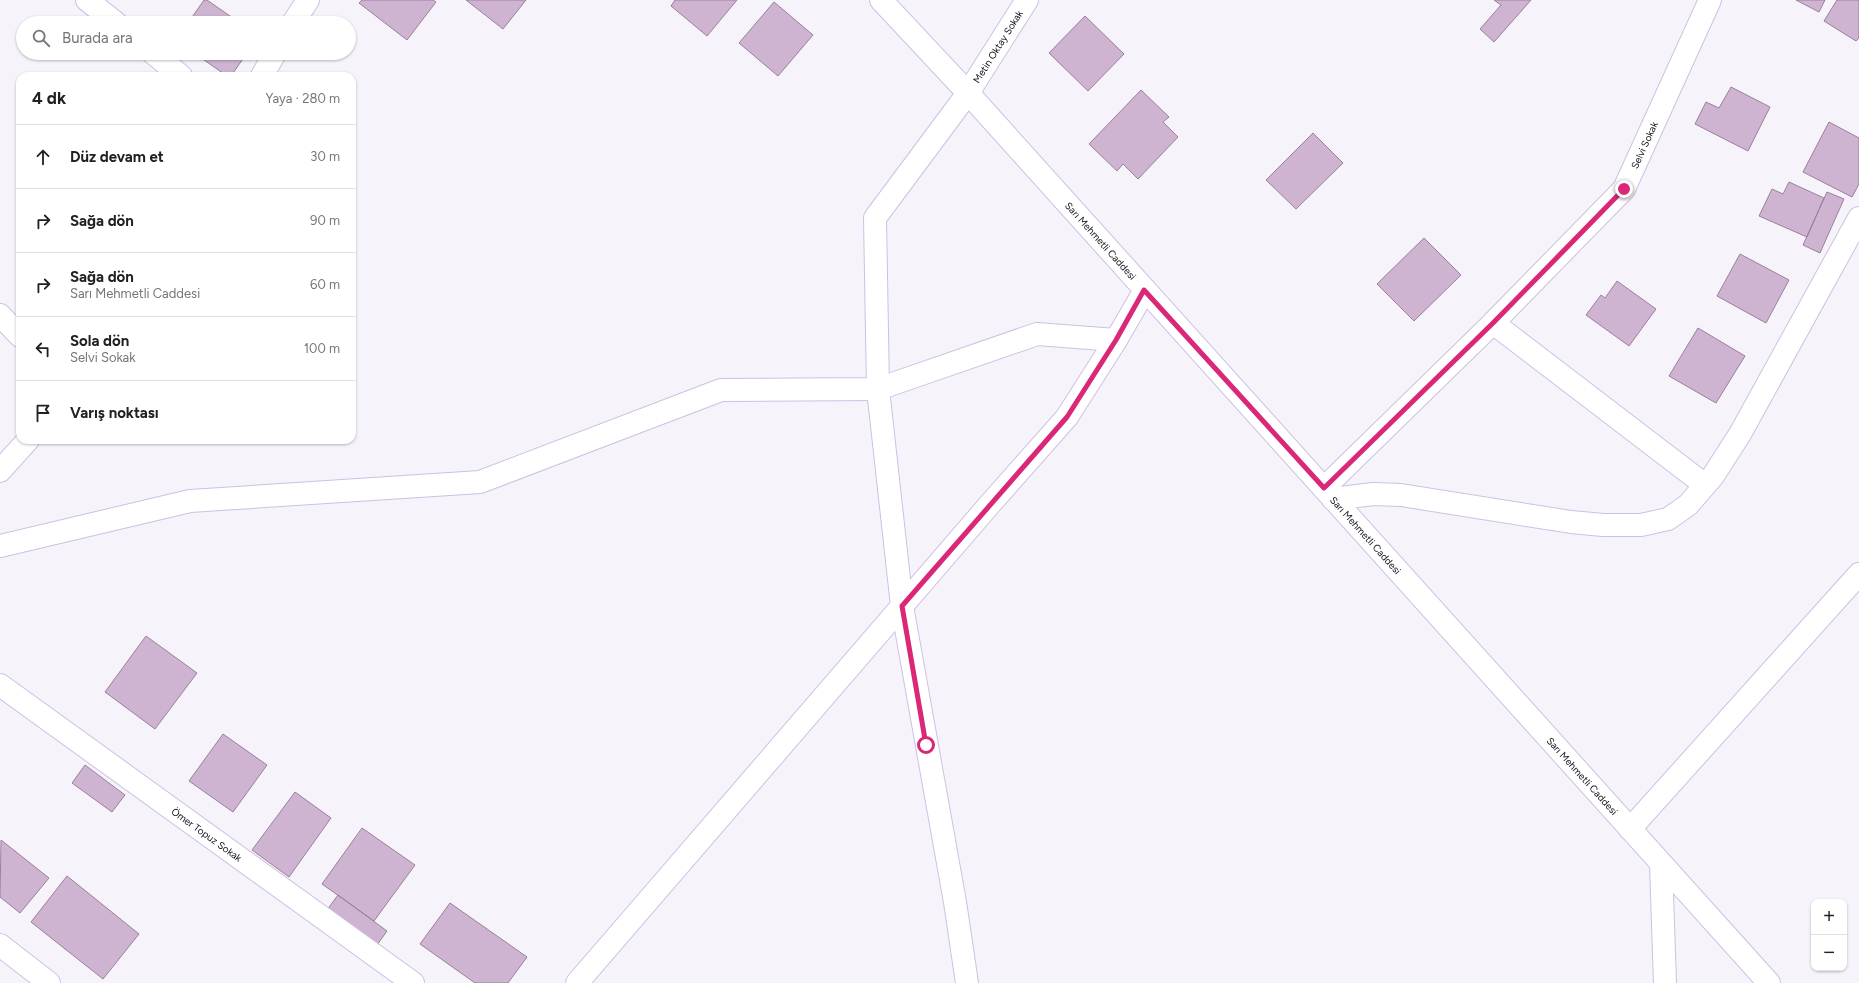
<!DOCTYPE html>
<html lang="tr">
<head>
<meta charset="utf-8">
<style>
  :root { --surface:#fff; --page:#f6f6f6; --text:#202124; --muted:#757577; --line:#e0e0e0 }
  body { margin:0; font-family:Figtree,sans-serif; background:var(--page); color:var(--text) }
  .controls { position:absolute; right:12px; bottom:12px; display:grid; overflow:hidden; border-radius:8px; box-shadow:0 1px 3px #0004 }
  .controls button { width:36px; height:36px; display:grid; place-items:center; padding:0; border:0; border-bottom:1px solid var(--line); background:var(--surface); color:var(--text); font:20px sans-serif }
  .stop { position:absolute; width:12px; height:12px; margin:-9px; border:3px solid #db2777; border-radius:50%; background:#fff }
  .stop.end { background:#db2777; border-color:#fff; box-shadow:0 1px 4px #0008 }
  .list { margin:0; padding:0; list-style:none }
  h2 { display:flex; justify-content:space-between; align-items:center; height:52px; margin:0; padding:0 16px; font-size:17px }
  h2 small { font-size:13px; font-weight:400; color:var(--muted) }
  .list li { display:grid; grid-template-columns:26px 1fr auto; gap:12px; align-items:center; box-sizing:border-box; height:64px; padding:0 16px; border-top:1px solid var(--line) }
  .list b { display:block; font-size:15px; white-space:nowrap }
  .list p { margin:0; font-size:13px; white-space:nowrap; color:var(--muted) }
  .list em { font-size:13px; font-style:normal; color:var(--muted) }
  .icon { flex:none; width:22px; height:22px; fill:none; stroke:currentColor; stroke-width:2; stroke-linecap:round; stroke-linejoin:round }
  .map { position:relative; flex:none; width:1859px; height:983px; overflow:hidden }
  .search { position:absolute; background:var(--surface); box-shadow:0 1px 3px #0004; left:16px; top:16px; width:340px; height:44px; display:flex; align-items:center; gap:10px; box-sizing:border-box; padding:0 14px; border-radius:22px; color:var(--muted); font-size:15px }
  .panel { position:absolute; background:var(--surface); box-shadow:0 1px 3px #0004; left:16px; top:72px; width:340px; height:372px; border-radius:12px }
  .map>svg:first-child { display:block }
  .building { fill:#ceb4d0; stroke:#99809b }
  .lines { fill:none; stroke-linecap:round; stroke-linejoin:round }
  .minor-casing { stroke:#cdc1e3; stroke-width:24 }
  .minor { stroke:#fff; stroke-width:22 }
  .route { stroke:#db2777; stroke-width:5 }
  .labels { text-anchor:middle; stroke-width:3; stroke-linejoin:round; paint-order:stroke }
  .street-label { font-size:10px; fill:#16111d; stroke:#f6f3fb }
</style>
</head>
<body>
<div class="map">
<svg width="1859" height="983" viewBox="0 0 1859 983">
  <rect width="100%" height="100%" fill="#f6f3fb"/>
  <path class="building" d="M204,0H207L240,23H188Z
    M362,0H433L436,2L407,40L359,3Z
    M466,0H526L503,29Z
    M675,0H737L707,36L671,6Z
    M1494,0H1531L1494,42L1480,29L1501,5Z
    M1796,0H1825L1819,12Z
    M1837,0H1859V38L1856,41L1824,21Z
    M774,2L813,35L778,76L739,43Z
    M1085,16L1124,54L1088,91L1049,53Z
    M194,53H247L231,76H227Z
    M1731,87L1770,107L1748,151L1695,124L1706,102L1719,108Z
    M1141,90L1169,117L1163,122L1178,137L1138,179L1123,164L1117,171L1089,144Z
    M1829,122L1859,138V184L1852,197L1803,172Z
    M1313,133L1343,163L1296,209L1266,180Z
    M1789,182L1824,198L1807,237L1759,216L1772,189L1783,194Z
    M1827,192L1844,199L1820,253L1803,245Z
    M1424,238L1461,275L1414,321L1377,284Z
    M1740,254L1789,280L1766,323L1717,296Z
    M1617,281L1656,309L1629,346L1586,315L1601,295L1605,298Z
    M1698,328L1745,356L1716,403L1669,376Z
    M146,636L197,673L155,729L105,692Z
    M223,734L267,765L233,812L189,781Z
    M85,765L125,795L112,812L72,783Z
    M295,792L331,818L289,877L252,850Z
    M362,828L415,865L374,921L322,884Z
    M1,840L49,878L20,913L0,897Z
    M67,876L139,934L103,979L31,922Z
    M338,895L387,931L377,945L327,910Z
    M450,903L527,957L508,983H475L420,944Z"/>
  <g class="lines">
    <defs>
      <g id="minor">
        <path d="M87,0L116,23"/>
        <path id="s1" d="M881,0L968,93L1769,983"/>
        <path d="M293,23L308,0"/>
        <path d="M153,53L181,76"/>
        <path d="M262,76L275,53"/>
        <path d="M0,315L20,336"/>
        <path d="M1493,323L1705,485"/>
        <path d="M0,471L28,440"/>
        <path id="s2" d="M1324,488L1493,323L1624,189L1710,0"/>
        <path d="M1333,499L1373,494L1401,495L1571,522L1603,525H1641L1668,519L1688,505L1713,476L1740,434L1859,218"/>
        <path d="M0,546L190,501L480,482L721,390L878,389L1037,334L1116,340"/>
        <path id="s3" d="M0,685L413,983"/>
        <path d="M1630,829L1859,574"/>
        <path d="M1661,864L1665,983"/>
        <path d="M0,945L49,983"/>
        <path d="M577,983L990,504L1067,417L1116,340L1145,290"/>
        <path id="s4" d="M967,983L955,902L902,606L878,389L875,218L968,93L1027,0"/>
      </g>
    </defs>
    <use href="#minor" class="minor-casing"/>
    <use href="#minor" class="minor"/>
  </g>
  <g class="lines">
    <path class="route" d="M926,745L902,606L1067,417L1116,340L1144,290L1324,488L1493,323L1624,189"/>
  </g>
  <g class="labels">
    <g class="street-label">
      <text dy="4" stroke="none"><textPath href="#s4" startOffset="983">Metin Oktay Sokak</textPath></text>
      <text dy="4" stroke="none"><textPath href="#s2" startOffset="472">Selvi Sokak</textPath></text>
      <text dy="4" stroke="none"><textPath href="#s1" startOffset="326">Sarı Mehmetli Caddesi</textPath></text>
      <text dy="4" stroke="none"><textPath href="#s1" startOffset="722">Sarı Mehmetli Caddesi</textPath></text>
      <text dy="4" stroke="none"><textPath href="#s1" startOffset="1046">Sarı Mehmetli Caddesi</textPath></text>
      <text dy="4" stroke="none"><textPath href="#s3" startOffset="255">Ömer Topuz Sokak</textPath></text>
    </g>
  </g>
</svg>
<div class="controls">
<button>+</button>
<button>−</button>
</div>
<div class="stop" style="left:926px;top:745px"></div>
<div class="stop end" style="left:1624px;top:189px"></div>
<div class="search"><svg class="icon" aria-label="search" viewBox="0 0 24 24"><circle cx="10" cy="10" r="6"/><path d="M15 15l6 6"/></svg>Burada ara</div>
<section class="panel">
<h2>4 dk<small>Yaya · 280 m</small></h2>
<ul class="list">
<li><svg class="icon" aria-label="ahead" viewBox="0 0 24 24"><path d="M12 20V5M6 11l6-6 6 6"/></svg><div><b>Düz devam et</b></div><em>30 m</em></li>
<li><svg class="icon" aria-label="right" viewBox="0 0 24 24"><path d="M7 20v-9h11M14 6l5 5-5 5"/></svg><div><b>Sağa dön</b></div><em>90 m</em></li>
<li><svg class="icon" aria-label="right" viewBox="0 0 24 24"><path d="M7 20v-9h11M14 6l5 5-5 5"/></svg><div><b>Sağa dön</b><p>Sarı Mehmetli Caddesi</p></div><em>60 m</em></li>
<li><svg class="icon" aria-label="left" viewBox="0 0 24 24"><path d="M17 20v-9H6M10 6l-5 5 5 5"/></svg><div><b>Sola dön</b><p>Selvi Sokak</p></div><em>100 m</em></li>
<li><svg class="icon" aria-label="arrive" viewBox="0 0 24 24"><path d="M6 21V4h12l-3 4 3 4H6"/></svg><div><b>Varış noktası</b></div></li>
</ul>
</section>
</div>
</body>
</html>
